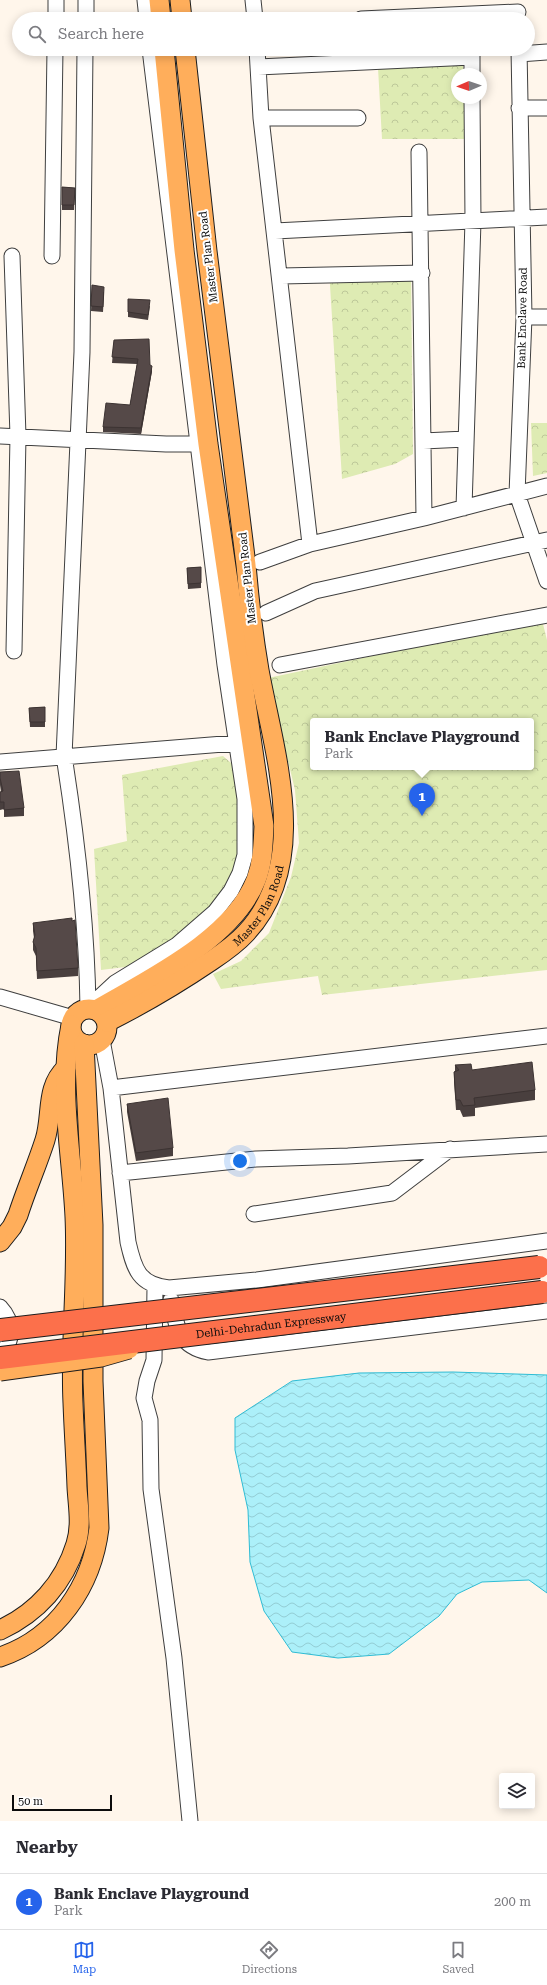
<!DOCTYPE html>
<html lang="en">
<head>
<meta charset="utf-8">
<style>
  :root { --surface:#fff; --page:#f2f2f3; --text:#2b2b33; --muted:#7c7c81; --line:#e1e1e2; --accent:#2563eb }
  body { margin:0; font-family:"Roboto Serif",serif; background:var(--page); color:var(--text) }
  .controls { position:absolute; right:12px; bottom:12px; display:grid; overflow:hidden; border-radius:4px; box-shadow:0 2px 10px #0003 }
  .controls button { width:36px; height:36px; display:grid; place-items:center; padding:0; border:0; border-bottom:1px solid var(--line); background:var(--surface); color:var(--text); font:20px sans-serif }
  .compass { position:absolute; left:451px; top:68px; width:36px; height:36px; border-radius:50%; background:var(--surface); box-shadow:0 2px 10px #0003; rotate:268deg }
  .scale { position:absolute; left:12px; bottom:10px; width:100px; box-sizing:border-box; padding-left:4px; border:2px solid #0c0c0c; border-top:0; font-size:11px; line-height:14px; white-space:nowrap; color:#0c0c0c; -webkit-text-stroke:3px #fff; paint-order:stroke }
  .you { position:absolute; left:240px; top:1161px; width:14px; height:14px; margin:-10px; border:3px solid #fff; border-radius:50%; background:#1a73e8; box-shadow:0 0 0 6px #1a73e833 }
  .badge { display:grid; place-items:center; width:26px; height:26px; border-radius:50%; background:var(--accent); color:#fff; font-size:13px; font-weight:700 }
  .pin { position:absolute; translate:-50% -33px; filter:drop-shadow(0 1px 2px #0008) }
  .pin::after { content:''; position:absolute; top:21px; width:14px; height:12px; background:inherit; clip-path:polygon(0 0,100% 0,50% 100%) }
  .popup { position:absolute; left:310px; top:718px; width:224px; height:52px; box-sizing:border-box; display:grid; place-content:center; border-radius:4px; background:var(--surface); filter:drop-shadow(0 1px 3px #0005); font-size:13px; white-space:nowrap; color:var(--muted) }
  .popup b { font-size:15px; color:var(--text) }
  .popup::after { content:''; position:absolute; left:50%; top:100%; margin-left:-8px; border:8px solid transparent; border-top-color:var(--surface) }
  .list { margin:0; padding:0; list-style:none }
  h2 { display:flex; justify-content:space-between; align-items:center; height:52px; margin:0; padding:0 16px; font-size:17px }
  h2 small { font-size:13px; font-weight:400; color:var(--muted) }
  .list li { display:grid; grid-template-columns:26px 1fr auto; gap:12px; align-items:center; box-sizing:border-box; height:56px; padding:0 16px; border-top:1px solid var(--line) }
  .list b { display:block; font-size:15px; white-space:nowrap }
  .list p { margin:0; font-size:13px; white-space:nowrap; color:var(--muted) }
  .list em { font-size:13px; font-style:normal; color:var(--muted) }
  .icon { flex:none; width:22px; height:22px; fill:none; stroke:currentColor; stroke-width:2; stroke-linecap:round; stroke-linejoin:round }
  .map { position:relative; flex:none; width:547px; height:1821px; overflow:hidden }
  .search { position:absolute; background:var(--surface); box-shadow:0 2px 10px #0003; left:12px; right:12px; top:12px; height:44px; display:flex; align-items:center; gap:10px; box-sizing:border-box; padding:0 14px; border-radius:22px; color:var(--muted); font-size:15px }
  .sheet { height:108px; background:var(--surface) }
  nav { display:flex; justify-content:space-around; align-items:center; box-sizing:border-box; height:56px; border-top:1px solid var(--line); background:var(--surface); font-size:11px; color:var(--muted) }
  nav a { display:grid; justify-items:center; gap:2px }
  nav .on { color:var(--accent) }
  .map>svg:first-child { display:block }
  .park { fill:url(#park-crowns); fill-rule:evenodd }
  .water { fill:url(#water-waves); stroke:#2fbcd4 }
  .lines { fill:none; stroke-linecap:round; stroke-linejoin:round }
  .minor-casing { stroke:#3f3f3f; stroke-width:17 }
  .major-casing { stroke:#1d1d1d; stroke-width:21 }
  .minor { stroke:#fff; stroke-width:15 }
  .major { stroke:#ffae5b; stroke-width:19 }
  .major-bridge-casing { stroke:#1d1d1d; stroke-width:21; stroke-linecap:butt }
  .highway-bridge-casing { stroke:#1d1d1d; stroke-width:24; stroke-linecap:butt }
  .major-bridge { stroke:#ffae5b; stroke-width:19 }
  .highway-bridge { stroke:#fc704b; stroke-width:22 }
  .wall { fill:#493f3e }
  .shaded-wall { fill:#3c3332 }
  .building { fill:#554948; stroke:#3c3332 }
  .labels { text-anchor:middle; stroke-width:4; stroke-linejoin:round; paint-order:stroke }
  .street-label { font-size:11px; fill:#0c0c0c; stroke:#fff }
</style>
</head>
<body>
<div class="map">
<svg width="547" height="1821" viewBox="0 0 547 1821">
  <defs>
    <pattern id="park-crowns" width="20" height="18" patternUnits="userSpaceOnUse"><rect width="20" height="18" fill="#deebb3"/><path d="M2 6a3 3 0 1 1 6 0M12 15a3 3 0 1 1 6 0" fill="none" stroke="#bdc899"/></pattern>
    <pattern id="water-waves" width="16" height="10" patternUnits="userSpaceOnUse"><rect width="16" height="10" fill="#acf0f9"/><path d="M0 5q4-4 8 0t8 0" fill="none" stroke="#93cdd4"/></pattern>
  </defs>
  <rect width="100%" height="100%" fill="#fff6eb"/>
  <path class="park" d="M463,65L464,74H457V98H466L470,139H382L378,68Z
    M329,269L411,271L413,454L395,464L342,479Z
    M531,423H547V473L533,476Z
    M542,620L547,640V970L322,995L318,976L221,989L213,974L241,961L269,933L291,877L299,843L295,790L268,678ZM313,721H531V767H313Z
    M223,756L238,769L245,856L224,900L182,940L133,966L101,970L94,849L127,841L122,775Z"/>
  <path class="water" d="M453,1372L547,1375V1593L529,1580L482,1582L457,1594L439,1616L389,1654L338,1658L292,1652L264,1611L250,1562L248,1510L235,1450V1418L292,1381L359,1373Z"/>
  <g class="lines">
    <defs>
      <path id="minor" d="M145,0L147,19
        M253,0L255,19
        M56,19V0
        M86,19V0
        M361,19L518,12
        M85,49L82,352L64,756C77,839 87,924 88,1008
        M257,49L261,118L310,544
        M519,49L524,317L517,494L547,581
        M519,54L547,52
        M258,67L472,57
        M472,74V49
        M519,108H547
        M261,118H358
        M419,152L424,518
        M275,231L547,217
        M12,256L18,436L14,651
        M52,256L55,49
        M281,276L422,273
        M524,317H547
        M0,436L166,444H207
        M423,441L466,439
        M464,508L473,221L472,98
        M260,562L310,544L424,518L547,486
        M266,613L315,591L547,540
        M280,665L547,615
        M0,762L236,743
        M0,997L73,1018
        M88,1008L115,983L177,945L215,912L231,891L240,873L245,855V799L225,665L150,49
        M102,1040L111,1088L128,1242C134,1269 139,1285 169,1288L257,1280L547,1241
        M111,1088L547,1036
        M120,1173L256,1159L348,1156L547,1144
        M254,1214L392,1193L450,1149
        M155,1286L154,1360L147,1381L144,1398L150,1420L151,1489L174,1658L190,1821
        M171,1300C177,1327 178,1346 208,1352L547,1311
        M0,1307C14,1322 14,1341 0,1356"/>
      <g id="major">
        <path d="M159,0L161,19"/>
        <path d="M180,0L182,19"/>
        <circle cx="89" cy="1027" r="18"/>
        <path d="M96,1010C149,979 233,939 256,880C263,862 263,844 264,826L208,444L184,250L164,49"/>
        <path id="s1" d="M107,1022C143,1004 177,984 211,961C223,953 236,944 246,933C312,862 274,753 259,670C253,635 249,600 246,565L207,251L185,49"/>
        <path d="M0,1242L12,1227L18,1215C26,1190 37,1165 45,1140C53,1114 45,1088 66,1068"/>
        <path d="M0,1630C37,1613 64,1583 76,1544C82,1525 78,1506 77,1487C76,1459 74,1431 73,1403C70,1341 78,1279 75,1217C72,1154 58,1088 71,1025"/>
        <path d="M0,1657C57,1638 92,1586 99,1528L93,1381V1225L84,1044"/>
      </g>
    </defs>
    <use href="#minor" class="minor-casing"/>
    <use href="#major" class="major-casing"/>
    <use href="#minor" class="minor"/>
    <use href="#major" class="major"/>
    <defs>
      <path id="major-bridge" d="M0,1371L101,1357L129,1349"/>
      <g id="highway-bridge">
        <path d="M0,1330L539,1267"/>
        <path id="s2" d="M0,1358L542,1292"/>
      </g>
    </defs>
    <use href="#major-bridge" class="major-bridge-casing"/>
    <use href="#highway-bridge" class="highway-bridge-casing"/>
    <use href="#major-bridge" class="major-bridge"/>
    <use href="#highway-bridge" class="highway-bridge"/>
  </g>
  <path class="wall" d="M62,187L75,188L74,210H62Z
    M92,285L104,292L103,312L91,311Z
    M150,306L148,320L128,317V312Z
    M114,340L150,365L152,371L141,434L103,432V427L130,405L137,364L112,363Z
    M201,567V588L188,589L187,568Z
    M45,707V727H30L29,708Z
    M0,772L24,808V816L4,817V809L0,810V792H1L0,785Z
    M33,923L78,968V976L37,979L36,956L33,950V942L34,938L33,931Z
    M455,1065L535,1090V1100L475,1108V1116L463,1117L460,1110H456L454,1082V1072L455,1071Z
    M127,1104L173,1148V1156L136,1161L127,1112Z"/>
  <path class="shaded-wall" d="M152,366V371L141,434V428Z"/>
  <path class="building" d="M62,187L75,188L74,205H62Z
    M92,285L104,287L103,307L91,306Z
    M128,299L150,300L148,315L128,312Z
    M149,339L150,365L152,366L141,428L103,427L106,403L130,405L138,359L112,357L114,340Z
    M201,567V583L188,584L187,568Z
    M45,707V722H30L29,708Z
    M19,771L24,808L4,810V802H0V792L3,791L0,778V772Z
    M72,918V921L75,920L78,968L37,971L36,948L33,942L35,935L33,923Z
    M532,1062L535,1090L474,1098L475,1105L463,1106L460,1100H456L454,1072L459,1070L455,1065L471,1064L472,1070Z
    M168,1098L173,1148L136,1153L127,1104Z"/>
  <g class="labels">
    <g class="street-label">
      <text transform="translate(208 257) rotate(-97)" y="4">Master Plan Road</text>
      <text transform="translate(522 318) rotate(-89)" y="4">Bank Enclave Road</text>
      <text transform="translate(247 578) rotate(-96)" y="4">Master Plan Road</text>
      <text dy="4" stroke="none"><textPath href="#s1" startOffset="196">Master Plan Road</textPath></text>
      <text dy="4" stroke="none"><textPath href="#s2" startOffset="273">Delhi-Dehradun Expressway</textPath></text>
    </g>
  </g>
</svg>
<div class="controls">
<button><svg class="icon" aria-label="layers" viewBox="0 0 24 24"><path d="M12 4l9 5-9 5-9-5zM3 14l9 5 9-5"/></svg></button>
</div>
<svg class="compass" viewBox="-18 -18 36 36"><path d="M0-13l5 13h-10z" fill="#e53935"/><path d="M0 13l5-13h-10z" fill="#7c7c81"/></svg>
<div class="scale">50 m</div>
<div class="you"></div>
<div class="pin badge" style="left:422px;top:816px">1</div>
<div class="popup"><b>Bank Enclave Playground</b>Park</div>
<div class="search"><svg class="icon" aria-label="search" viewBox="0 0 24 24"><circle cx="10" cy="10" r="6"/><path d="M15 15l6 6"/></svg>Search here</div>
</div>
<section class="sheet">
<h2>Nearby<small></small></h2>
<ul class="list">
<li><span class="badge">1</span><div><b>Bank Enclave Playground</b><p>Park</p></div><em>200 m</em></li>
</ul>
</section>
<nav>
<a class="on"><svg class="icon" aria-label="map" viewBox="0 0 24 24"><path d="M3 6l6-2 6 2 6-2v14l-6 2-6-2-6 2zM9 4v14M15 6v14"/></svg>Map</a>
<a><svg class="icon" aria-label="directions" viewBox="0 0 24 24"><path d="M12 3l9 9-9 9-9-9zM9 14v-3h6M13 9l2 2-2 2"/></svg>Directions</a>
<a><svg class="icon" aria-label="saved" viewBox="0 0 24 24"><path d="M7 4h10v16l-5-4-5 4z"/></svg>Saved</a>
</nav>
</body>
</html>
